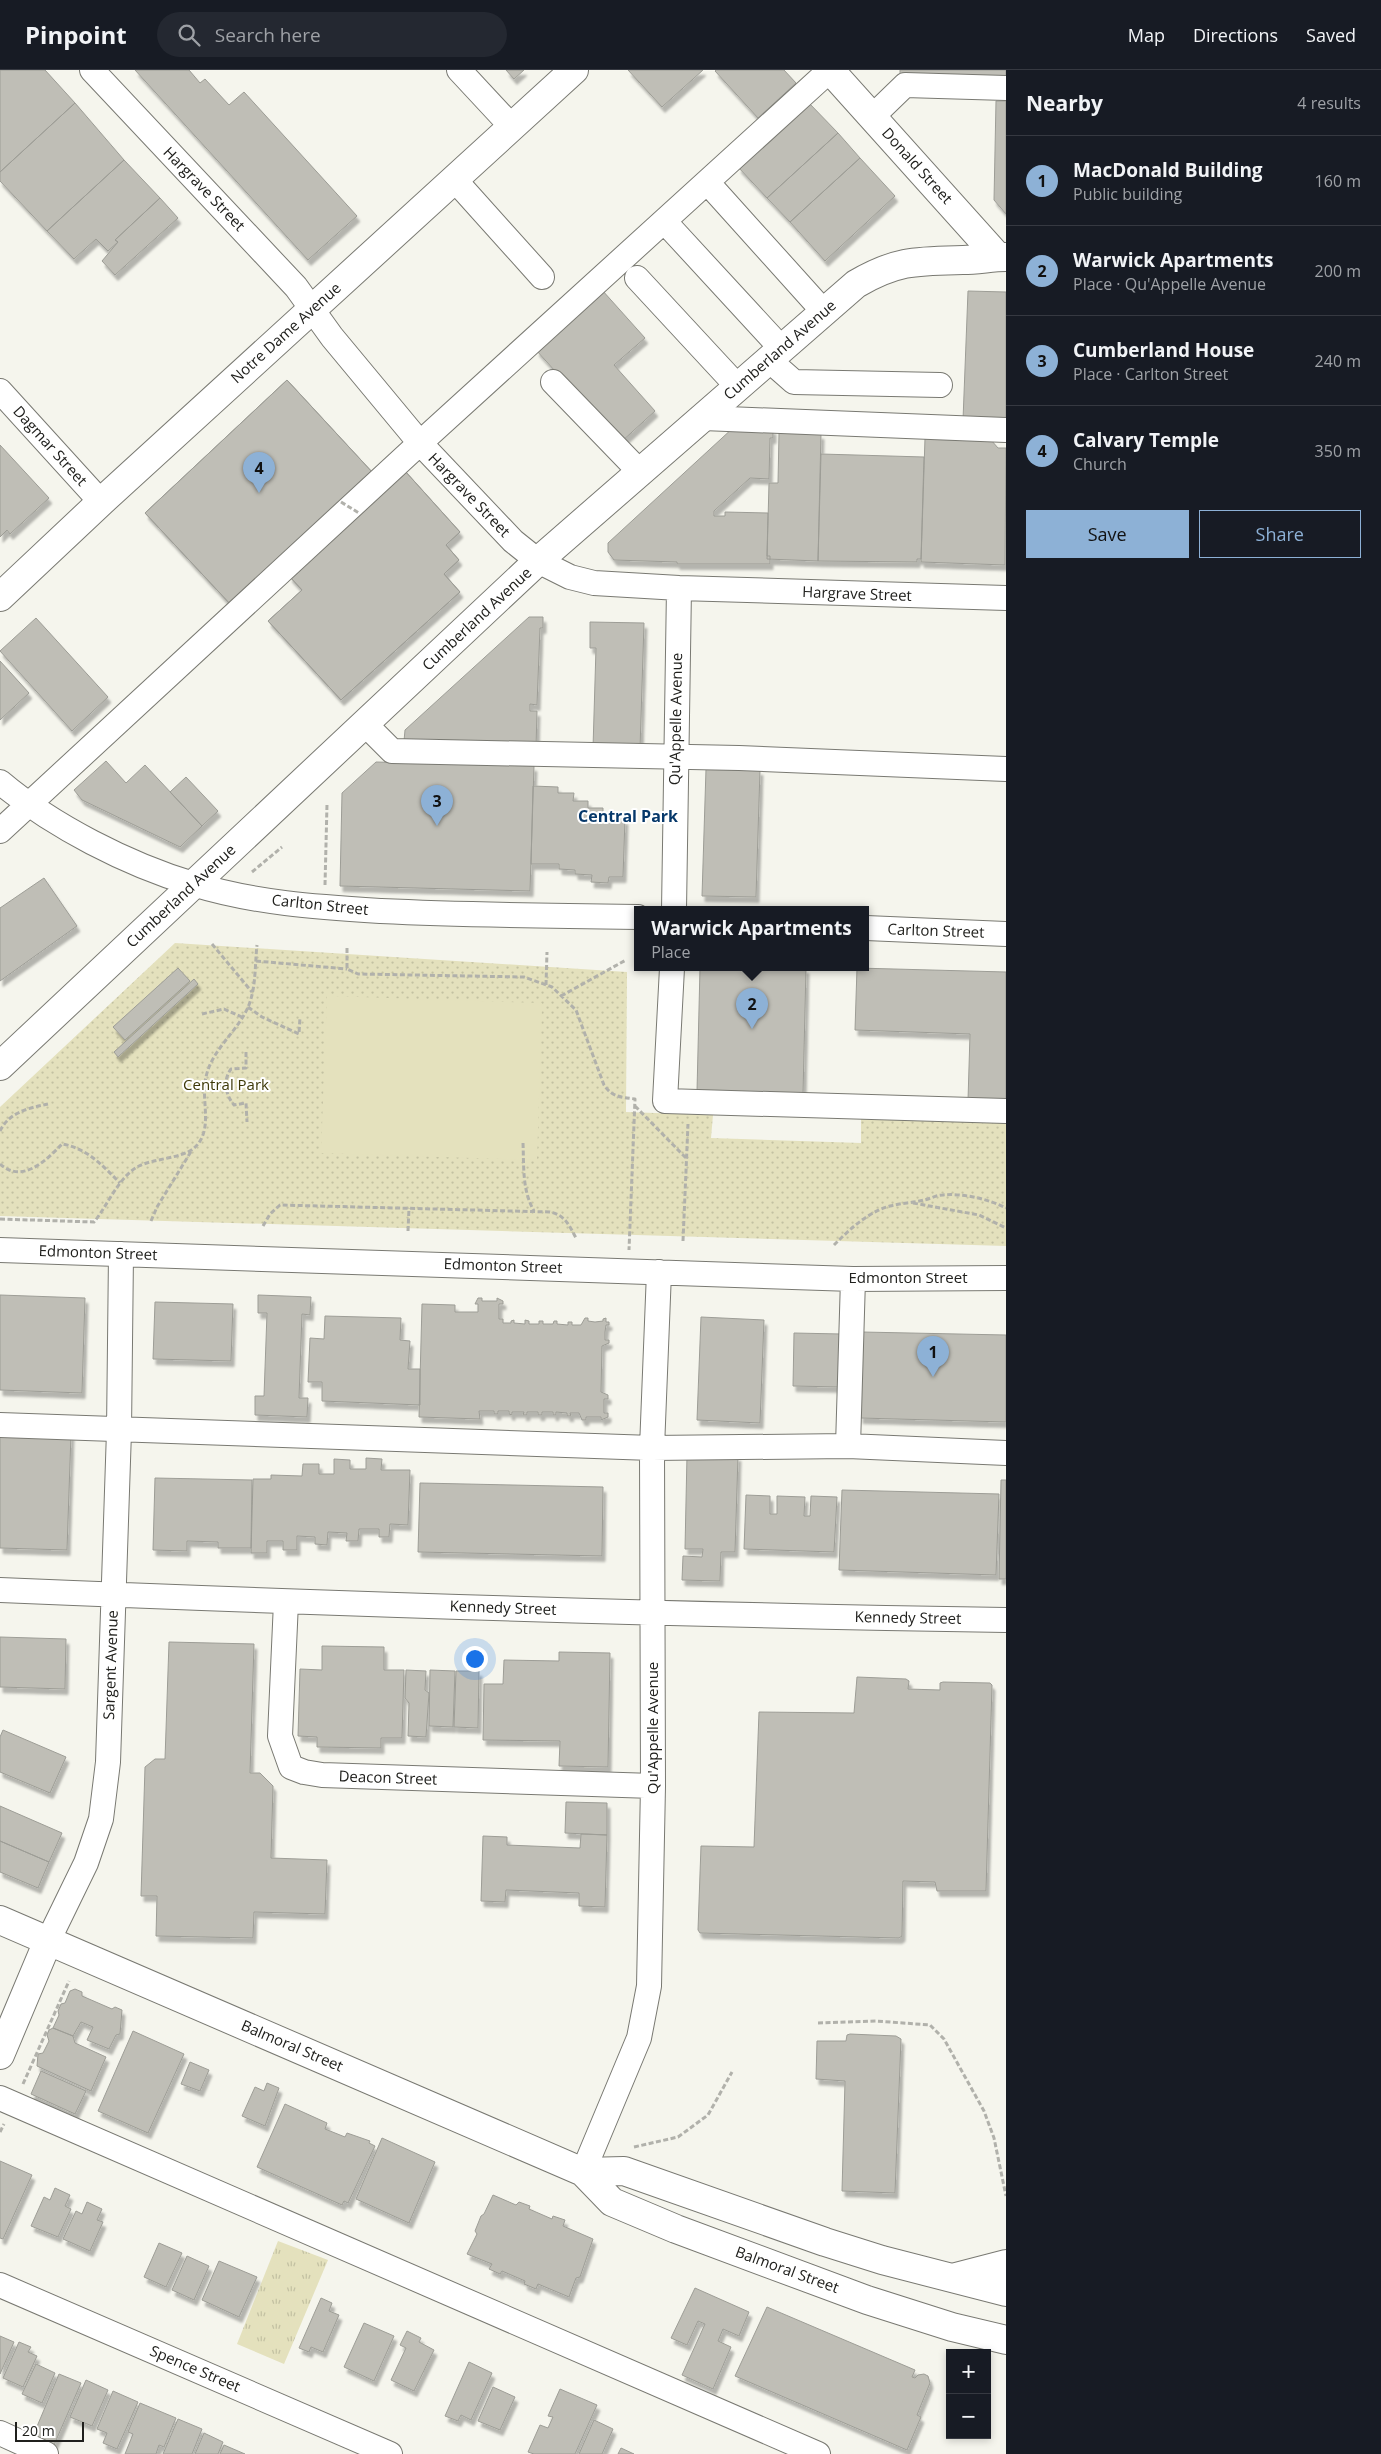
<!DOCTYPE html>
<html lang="en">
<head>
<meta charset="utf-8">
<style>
  :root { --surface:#171b24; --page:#242831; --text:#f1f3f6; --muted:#9ea1a6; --line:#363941; --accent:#8db1d6 }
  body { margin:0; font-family:"Open Sans",sans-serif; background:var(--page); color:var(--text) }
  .controls { position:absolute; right:15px; bottom:15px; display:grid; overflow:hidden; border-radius:0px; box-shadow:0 2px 8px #0003 }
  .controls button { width:45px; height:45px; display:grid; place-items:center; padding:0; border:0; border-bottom:1px solid var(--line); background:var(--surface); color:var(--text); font:25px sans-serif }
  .scale { position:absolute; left:15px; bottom:12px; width:69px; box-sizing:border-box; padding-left:5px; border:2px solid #20201d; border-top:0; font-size:14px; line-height:18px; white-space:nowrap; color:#20201d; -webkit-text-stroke:4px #fff; paint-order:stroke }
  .you { position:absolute; left:474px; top:1588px; width:18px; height:18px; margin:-12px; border:4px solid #fff; border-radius:50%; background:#1a73e8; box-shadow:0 0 0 8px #1a73e833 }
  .badge { display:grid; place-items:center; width:32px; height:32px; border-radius:50%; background:var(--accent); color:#111; font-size:16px; font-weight:700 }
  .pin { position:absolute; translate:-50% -41px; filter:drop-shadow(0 1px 2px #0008) }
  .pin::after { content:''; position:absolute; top:26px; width:18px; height:15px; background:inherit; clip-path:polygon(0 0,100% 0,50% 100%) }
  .popup { position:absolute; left:634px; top:836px; width:235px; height:65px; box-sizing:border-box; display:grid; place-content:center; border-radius:0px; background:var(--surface); filter:drop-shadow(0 1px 4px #0005); font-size:16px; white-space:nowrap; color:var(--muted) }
  .popup b { font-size:19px; color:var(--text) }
  .popup::after { content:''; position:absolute; left:50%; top:100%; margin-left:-10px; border:10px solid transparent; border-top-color:var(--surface) }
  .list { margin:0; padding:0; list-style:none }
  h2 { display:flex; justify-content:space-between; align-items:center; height:65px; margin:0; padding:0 20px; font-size:21px }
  h2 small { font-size:16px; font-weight:400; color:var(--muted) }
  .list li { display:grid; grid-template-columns:32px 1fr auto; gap:15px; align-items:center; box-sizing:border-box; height:90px; padding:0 20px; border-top:1px solid var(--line) }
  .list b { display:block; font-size:19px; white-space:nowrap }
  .list p { margin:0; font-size:16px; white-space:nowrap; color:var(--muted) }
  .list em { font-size:16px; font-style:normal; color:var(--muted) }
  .actions { display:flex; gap:10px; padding:15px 20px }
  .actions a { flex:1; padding:11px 0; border:1px solid var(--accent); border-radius:0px; text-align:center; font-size:18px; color:var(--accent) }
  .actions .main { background:var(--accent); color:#111 }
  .icon { flex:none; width:28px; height:28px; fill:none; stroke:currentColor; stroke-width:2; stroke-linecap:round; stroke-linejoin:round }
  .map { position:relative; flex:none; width:1006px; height:2384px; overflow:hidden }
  header { display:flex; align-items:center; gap:30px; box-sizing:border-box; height:70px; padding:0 25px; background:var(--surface); border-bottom:1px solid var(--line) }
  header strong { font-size:24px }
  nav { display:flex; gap:28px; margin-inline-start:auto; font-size:18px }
  .search { width:350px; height:45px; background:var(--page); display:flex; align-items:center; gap:12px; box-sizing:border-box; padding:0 18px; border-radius:28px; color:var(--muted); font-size:19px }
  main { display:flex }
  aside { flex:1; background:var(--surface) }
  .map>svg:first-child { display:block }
  .grass { fill:url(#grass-tufts) }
  .park { fill:url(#park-dots) }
  .garden { fill:#e4e1bd }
  .building { fill:#bfbeb6; stroke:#9d9d96; filter:url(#shadow) }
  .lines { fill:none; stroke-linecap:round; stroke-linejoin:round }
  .minor-casing { stroke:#797972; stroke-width:26 }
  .major-casing { stroke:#797972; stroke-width:30 }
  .path { stroke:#b1b1ab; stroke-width:3; stroke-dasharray:5 2.5; stroke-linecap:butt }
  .minor { stroke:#fff; stroke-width:24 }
  .major { stroke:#fff; stroke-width:28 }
  .path-bridge { stroke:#b1b1ab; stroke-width:3; stroke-dasharray:5 2.5; stroke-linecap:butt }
  .labels { text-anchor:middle; stroke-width:4; stroke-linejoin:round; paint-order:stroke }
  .street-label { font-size:15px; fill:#20201d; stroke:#fff }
  .park-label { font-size:15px; fill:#3d3808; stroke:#fff }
  .neighbourhood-label { font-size:16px; font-weight:bold; fill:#06386a; stroke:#fff }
</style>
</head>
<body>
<header>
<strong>Pinpoint</strong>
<div class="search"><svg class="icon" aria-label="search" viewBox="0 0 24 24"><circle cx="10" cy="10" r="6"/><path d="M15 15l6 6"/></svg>Search here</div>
<nav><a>Map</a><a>Directions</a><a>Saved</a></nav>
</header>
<main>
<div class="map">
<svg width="1006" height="2384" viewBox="0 0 1006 2384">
  <defs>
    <pattern id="grass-tufts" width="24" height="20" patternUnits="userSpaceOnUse" patternTransform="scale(1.25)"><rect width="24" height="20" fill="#e4e1bd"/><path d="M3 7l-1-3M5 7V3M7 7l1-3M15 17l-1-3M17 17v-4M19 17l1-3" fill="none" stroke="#c3c1a2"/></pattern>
    <pattern id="park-dots" width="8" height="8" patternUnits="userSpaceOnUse" patternTransform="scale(1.25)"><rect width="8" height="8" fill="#e4e1bd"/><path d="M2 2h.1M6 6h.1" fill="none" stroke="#c3c1a2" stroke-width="1.8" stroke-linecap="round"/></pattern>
    <filter id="shadow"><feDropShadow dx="3" dy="5.5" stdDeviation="1" flood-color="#0004"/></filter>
  </defs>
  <rect width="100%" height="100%" fill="#f5f5ed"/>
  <path class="grass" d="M278,2171L328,2190L284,2294L237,2274Z"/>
  <path class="park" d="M175,873L627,902L626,1042L713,1045L711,1068L861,1073V1049L1006,1053V1176L0,1146V1037Z"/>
  <path class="garden" d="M327,926L542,933L537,1090L321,1083Z"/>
  <path class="building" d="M0,0H45L75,33L0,102Z
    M135,0H189L200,13L205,9L229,35L244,22L357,146L308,190Z
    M506,0H524L514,9Z
    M628,0H703L662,37Z
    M716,0H784L796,13L758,48L715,1Z
    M900,0H1006V8L900,5Z
    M996,31H1006V144L994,130Z
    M808,32L838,63L767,128L738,97Z
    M75,33L124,90L47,161L0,111V102Z
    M838,63L860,88L790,152L767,128Z
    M860,88L895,126L825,191L790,152Z
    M124,90L160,128L115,170L118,172L108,181L96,169L74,189L47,161Z
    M160,128L178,148L115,205L102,191L118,172L115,170Z
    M602,220L645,268L614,295L655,341L620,373L536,280Z
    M968,221L1006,222V351L963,350Z
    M287,310L373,403L231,535L145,443Z
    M287,310L373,403L231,535L145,443Z
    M734,357L773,359V368H770L769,409L750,408L714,441V446H725V442L768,443L767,486H770V494H677V492L614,490L608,482V473Z
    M779,363L821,364L818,491L767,489L769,413H778Z
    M925,368L991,370L998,378H1006L1005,495L921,492Z
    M0,375L49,428L10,464L7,460L0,467Z
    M821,384L924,387L921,489H917V492L818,491Z
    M405,401L460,462L446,475L459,490L444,504L460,522L341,630L268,551L302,520L289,506Z
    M405,401L460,462L446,475L459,490L444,504L460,522L341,630L268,551L302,520L289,506Z
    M529,547H543V558H540L537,635L530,634V641H537L536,678L404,671L405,660Z
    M36,548L108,627L72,661L0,581Z
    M590,552L644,553L640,679L593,678L596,578H590Z
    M0,591L29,623L0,650Z
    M106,691L126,713L145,695L202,756L180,777L82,730L74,720Z
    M376,692L534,696L530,821L340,816L342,723Z
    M706,699L760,700L756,827L702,826Z
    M186,707L218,741L202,756L170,722Z
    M533,716L558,717V723H574L573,731H588V738H603V749H625L623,807H609L608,813L591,812L592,805L575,804V800L559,799V794H531Z
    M44,808L77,856L0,911V838Z
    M178,898L190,911L125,970L113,957Z
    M700,898H806L803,1024L697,1021Z
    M857,898L1006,902V1032L968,1030L970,964L855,960Z
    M194,909L198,914L118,987L114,982Z
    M0,1225L85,1228L82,1323L0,1320Z
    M258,1225L311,1227L310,1245L302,1244L299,1328H308L307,1347L255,1345V1326H264L267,1243H258Z
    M478,1228H482V1231H497V1228L503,1231V1234H499V1249H503V1253H511V1251L514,1250V1253L525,1254V1250L529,1251V1254H539V1251H543V1254H553L554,1251H557V1254L568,1255V1252H572V1255H581L585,1248H588V1251L595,1252L603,1251V1249L606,1248V1252H609V1255H606L605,1262V1270H609V1273L602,1276L601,1322L608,1325V1329H604V1343H608V1347L601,1350V1347H586V1350H582L579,1343H570L571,1346H567V1343L556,1342V1345H553V1342H542V1345H538V1342H527V1345H523L524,1342H512V1345L509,1344V1341H498V1344H494V1341H479L480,1349L419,1347L422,1234L455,1235V1242H478V1234H475Z
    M155,1232L233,1234L231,1291L153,1289Z
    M325,1246L401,1248L400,1270L410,1271L408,1299H420V1335L322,1331V1312H308L310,1268L324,1269Z
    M701,1247L764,1250L760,1353L697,1350Z
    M862,1262L1006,1265V1352L860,1348Z
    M794,1263L841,1264L840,1317L793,1316Z
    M0,1362L71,1364L67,1480L0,1478Z
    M687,1385L738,1386L735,1482H721L720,1511L682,1510L683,1486L702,1487L703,1479H685Z
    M366,1388L382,1389L381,1400H410L408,1455L390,1454L389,1467H379V1459H359L358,1471H346L347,1463L328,1462L327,1475L315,1474V1467L297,1466V1480H283V1471H267V1483H251L253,1409H271V1405L302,1406L303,1394H319V1404H334V1389L350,1390V1399H366Z
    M155,1408L252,1410L251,1478H218V1472L187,1471V1481L153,1480Z
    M1001,1410H1006V1509H999Z
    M420,1413L603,1417L602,1486L418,1482Z
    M842,1420L999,1424L996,1505L839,1500Z
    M746,1425L770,1426V1444H777V1426L805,1427L804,1446H810L811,1426L837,1427L834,1482L744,1479Z
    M0,1567L66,1569L65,1619L0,1617Z
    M169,1572L254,1574L250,1703H260L273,1716L271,1788L327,1790L325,1844L254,1842L253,1868L156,1866L157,1826H141L145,1697L155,1689H165Z
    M322,1576L384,1577V1600H404L402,1668H381V1678L317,1677V1667L298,1666L300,1599L322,1600Z
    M559,1582L610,1583L608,1697L559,1696L560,1671L483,1670L484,1614H503L504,1590L559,1591Z
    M406,1600L426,1601L425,1620L429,1623L426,1667L408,1666L409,1633L405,1628Z
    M430,1600L455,1601L453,1657L429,1656Z
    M456,1601H479L478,1658L454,1657Z
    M857,1607L906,1609L909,1611L908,1619L940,1620V1613L943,1612L990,1613L992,1615L986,1821H937L935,1812L903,1811L902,1866L899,1868L700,1863L698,1860L701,1776L754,1777L759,1642L854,1643Z
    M3,1660L66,1687L50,1723L0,1702V1667Z
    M566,1732L607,1733V1765L565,1763Z
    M0,1736L62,1763L49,1792L0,1771Z
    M581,1764L607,1765L605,1837L579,1836V1823L506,1820L505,1832L481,1831L483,1766L507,1767V1775L580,1778Z
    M0,1771L49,1792L38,1818L0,1802Z
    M75,1919L82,1922V1926L112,1939L115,1937L122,1940L120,1964L116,1965L109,1979L87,1970L93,1957L81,1952L73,1966L53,1958L59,1945L58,1941L61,1934L65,1933L70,1921Z
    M53,1958L73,1966L75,1973L106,1987L91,2021L37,1996L38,1984L43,1983L49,1971L47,1965L49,1960Z
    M133,1961L184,1984L148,2063L98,2041Z
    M850,1964L896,1966L901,1969L895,2123L842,2121L845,2011L816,2009L817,1971H846L847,1965Z
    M190,1992L209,2000L200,2021L181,2014Z
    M41,2001L86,2021L75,2044L31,2024Z
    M267,2013L279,2018L265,2056L242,2046L255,2017L264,2021Z
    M285,2034L327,2053L325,2059L345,2067L347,2063L370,2071L369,2073L375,2076L348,2133L344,2131L342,2135L257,2097Z
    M382,2068L435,2092L409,2153L356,2129Z
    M0,2091L32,2105L3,2169L0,2168Z
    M55,2118L70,2125L65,2136L71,2139L58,2167L31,2156L44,2127L50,2130Z
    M493,2125L516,2135L519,2132L530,2136L529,2139L552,2149L553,2146L565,2150L563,2156L593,2169L580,2207L576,2208L569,2227L538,2214L536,2219L524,2214L525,2211L502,2201L500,2204L489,2199L492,2194L467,2184L477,2164L475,2161L481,2146L484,2144Z
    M87,2132L102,2139L97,2150L103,2152L90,2181L63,2169L76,2141L82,2144Z
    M159,2173L182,2183L166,2217L144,2207Z
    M187,2186L209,2196L194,2230L172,2220Z
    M219,2191L257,2207L239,2247L202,2230Z
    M695,2218L749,2242L739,2266L723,2259L718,2271L731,2277L713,2319L682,2305L705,2254L698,2251L687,2275L671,2268Z
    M321,2228L332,2233L329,2241L339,2245L323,2282L311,2277L309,2282L299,2278Z
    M767,2237L915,2300L912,2307L915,2308L918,2305L924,2304L928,2306L930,2313L917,2345L921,2347L907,2380L735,2306Z
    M364,2253L394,2266L374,2311L344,2297Z
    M407,2261L421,2268L419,2272L434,2280L414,2321L391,2310L406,2278L400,2275Z
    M0,2266L14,2272L0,2304Z
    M19,2272L31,2277L28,2282L37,2286L23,2317L3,2308Z
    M469,2292L492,2303L471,2350L461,2345L458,2351L445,2346Z
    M36,2294L55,2303L42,2333L22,2324Z
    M59,2304L81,2313L54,2375L33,2366Z
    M86,2310L108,2320L92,2356L70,2347Z
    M493,2317L515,2327L500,2360L478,2351Z
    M560,2319L597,2335L575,2384H534L528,2382L540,2355L548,2358L553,2347L548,2346Z
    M113,2321L138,2332L117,2379L103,2373L107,2363L97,2359Z
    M140,2333L176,2348L164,2377L159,2375L156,2384H125L133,2364L128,2362Z
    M178,2349L202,2359L192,2384H163Z
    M594,2350L613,2359L602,2384H579Z
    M204,2363L223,2372L218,2384H195Z
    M224,2375L245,2384H220Z
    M621,2378L634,2384H618Z"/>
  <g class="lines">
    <defs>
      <path id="minor" d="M92,0L296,217L332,267L420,373L513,471L538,491L570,507L594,513L679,518L1006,528
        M459,0L512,57
        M873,46L905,15L1006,18
        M454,109L542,207
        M707,112L824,242
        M664,151L782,279
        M637,208L738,317
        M769,290L794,312L940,315
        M553,312L640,402
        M0,321L101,432
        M703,348L1006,360
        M365,654L392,681L739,688L1006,699
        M0,712C52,756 129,795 193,814C254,833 318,837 381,841C466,845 552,846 638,847
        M0,761L420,373L830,0
        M674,840L679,518
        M866,858L1006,864
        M672,898L665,1031L1006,1041
        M0,1180L853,1209L1006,1208
        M0,1355L652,1378L848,1376L1006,1383
        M848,1376L853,1209
        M0,1520C335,1534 671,1545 1006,1550
        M286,1532L280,1666L291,1697L304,1702L322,1705L653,1716
        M48,1871L86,1793L101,1749L108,1692L119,1361L121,1184
        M0,2028L818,2384
        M583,2102L639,1968L649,1916L653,1716L652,1378L659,1202
        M0,2215L390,2384
        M0,2363L46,2384"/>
      <path id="major" d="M830,0L998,187
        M0,527L101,432L574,0
        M0,996L538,491L856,214C897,190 917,191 963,190C978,190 992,187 1006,187
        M0,1850L583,2102L624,2101L825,2172L882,2190L1006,2222
        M0,1985L48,1871
        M583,2102L612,2132L676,2159L867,2230L952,2257L1006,2270
        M952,2208L1006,2194"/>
    </defs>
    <use href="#minor" class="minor-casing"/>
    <use href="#major" class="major-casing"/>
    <path class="path" d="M252,802L282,777
      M325,815L327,734
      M212,874L252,922
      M347,878V899L358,904L524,907L552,917L576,940L604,1015C612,1027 620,1027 635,1029L629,1180
      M256,891L347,899
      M546,915L547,882
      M561,926L626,890
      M248,937L262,947L299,964L300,947
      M202,944L224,939L242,947
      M246,982V998L231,999C223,1010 225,1024 234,1035L246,1033L247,1052
      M204,1016H227
      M635,1036L686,1088
      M0,1061C9,1042 29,1038 48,1034
      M523,1073C524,1097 522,1120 534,1141
      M0,1094C22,1114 46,1091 62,1074C87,1078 103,1096 120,1113
      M913,1133L979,1145L1006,1158
      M0,1149L94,1152C108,1135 119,1106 139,1096C153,1089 181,1088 193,1079C215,1061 200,1030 206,1007C212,978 241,959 250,932C256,914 255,893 257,875
      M151,1151L157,1137L192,1080
      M263,1156L270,1144L280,1135L550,1142C565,1145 569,1155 576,1168
      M408,1161L409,1138
      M683,1171L688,1054
      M834,1175C850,1159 868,1142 890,1136C901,1133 913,1133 924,1130C930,1129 936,1125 943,1125C963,1123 988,1129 1006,1138
      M818,1953L876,1951L930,1955L944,1969L984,2041L994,2068L1006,2126
      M23,2014L69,1911
      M0,2062L4,2054
      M634,2077L678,2067L708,2045L732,2002"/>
    <use href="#minor" class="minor"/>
    <use href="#major" class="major"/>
    <path class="path-bridge" d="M341,432L359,443"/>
  </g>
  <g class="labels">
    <g class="street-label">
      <text transform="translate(917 96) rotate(48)" y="5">Donald Street</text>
      <text transform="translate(204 119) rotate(46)" y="5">Hargrave Street</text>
      <text transform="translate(286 263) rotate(-42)" y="5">Notre Dame Avenue</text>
      <text transform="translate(780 280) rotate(-41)" y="5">Cumberland Avenue</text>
      <text transform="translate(50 376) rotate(48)" y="5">Dagmar Street</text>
      <text transform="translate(469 425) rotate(46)" y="5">Hargrave Street</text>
      <text transform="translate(857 524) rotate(2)" y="5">Hargrave Street</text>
      <text transform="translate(477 549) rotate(-43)" y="5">Cumberland Avenue</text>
      <text transform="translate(676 649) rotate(-89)" y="5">Qu'Appelle Avenue</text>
      <text transform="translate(181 826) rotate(-43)" y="5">Cumberland Avenue</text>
      <text transform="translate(320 835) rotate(6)" y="5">Carlton Street</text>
      <text transform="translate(936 861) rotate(2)" y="5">Carlton Street</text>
      <text transform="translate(98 1183) rotate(2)" y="5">Edmonton Street</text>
      <text transform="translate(503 1196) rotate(2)" y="5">Edmonton Street</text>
      <text x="908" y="1213">Edmonton Street</text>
      <text transform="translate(503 1538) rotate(2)" y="5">Kennedy Street</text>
      <text transform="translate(908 1548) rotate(1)" y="5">Kennedy Street</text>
      <text transform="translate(111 1595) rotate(-88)" y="5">Sargent Avenue</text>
      <text transform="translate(653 1658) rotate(-90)" y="5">Qu'Appelle Avenue</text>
      <text transform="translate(388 1708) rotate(2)" y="5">Deacon Street</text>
      <text transform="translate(292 1976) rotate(23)" y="5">Balmoral Street</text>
      <text transform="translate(787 2200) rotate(20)" y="5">Balmoral Street</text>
      <text transform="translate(195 2299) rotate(23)" y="5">Spence Street</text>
    </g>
    <g class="park-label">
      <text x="226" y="1020">Central Park</text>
    </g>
    <g class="neighbourhood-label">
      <text x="628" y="752">Central Park</text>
    </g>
  </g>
</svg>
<div class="controls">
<button>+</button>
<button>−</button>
</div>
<div class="scale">20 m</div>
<div class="you"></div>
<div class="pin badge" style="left:933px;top:1307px">1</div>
<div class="pin badge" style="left:752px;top:959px">2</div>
<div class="popup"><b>Warwick Apartments</b>Place</div>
<div class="pin badge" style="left:437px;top:756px">3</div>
<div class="pin badge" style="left:259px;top:423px">4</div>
</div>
<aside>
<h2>Nearby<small>4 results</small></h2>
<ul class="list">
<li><span class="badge">1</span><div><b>MacDonald Building</b><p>Public building</p></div><em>160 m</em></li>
<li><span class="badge">2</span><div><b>Warwick Apartments</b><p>Place · Qu'Appelle Avenue</p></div><em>200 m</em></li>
<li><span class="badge">3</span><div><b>Cumberland House</b><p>Place · Carlton Street</p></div><em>240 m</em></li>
<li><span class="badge">4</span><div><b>Calvary Temple</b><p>Church</p></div><em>350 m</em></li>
</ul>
<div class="actions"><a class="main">Save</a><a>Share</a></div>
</aside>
</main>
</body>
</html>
